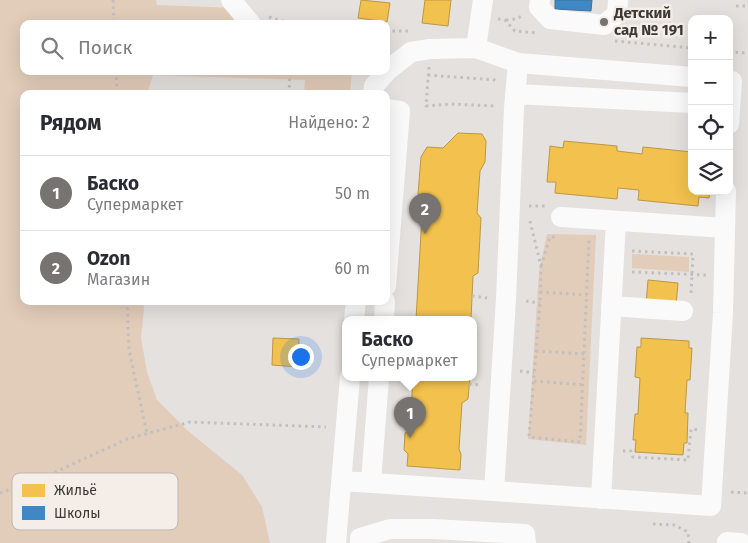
<!DOCTYPE html>
<html lang="ru">
<head>
<meta charset="utf-8">
<style>
  :root { --surface:#fff; --page:#f2f2f3; --text:#2b2b33; --muted:#7c7c81; --line:#e1e1e2; --accent:#767371 }
  body { margin:0; font-family:"Fira Sans",sans-serif; background:var(--page); color:var(--text) }
  .controls { position:absolute; right:15px; top:15px; display:grid; overflow:hidden; border-radius:10px; box-shadow:0 5px 20px #0002 }
  .controls button { width:45px; height:45px; display:grid; place-items:center; padding:0; border:0; border-bottom:1px solid var(--line); background:var(--surface); color:var(--text); font:25px sans-serif }
  .you { position:absolute; left:300px; top:356px; width:18px; height:18px; margin:-12px; border:4px solid #fff; border-radius:50%; background:#1a73e8; box-shadow:0 0 0 8px #1a73e833 }
  .badge { display:grid; place-items:center; width:32px; height:32px; border-radius:50%; background:var(--accent); color:#fff; font-size:16px; font-weight:700 }
  .pin { position:absolute; translate:-50% -41px; filter:drop-shadow(0 1px 2px #0008) }
  .pin::after { content:''; position:absolute; top:26px; width:18px; height:15px; background:inherit; clip-path:polygon(0 0,100% 0,50% 100%) }
  .popup { position:absolute; left:342px; top:316px; width:135px; height:65px; box-sizing:border-box; display:grid; place-content:center; border-radius:10px; background:var(--surface); filter:drop-shadow(0 1px 4px #0005); font-size:16px; white-space:nowrap; color:var(--muted) }
  .popup b { font-size:19px; color:var(--text) }
  .popup::after { content:''; position:absolute; left:50%; top:100%; margin-left:-10px; border:10px solid transparent; border-top-color:var(--surface) }
  .list { margin:0; padding:0; list-style:none }
  h2 { display:flex; justify-content:space-between; align-items:center; height:65px; margin:0; padding:0 20px; font-size:21px }
  h2 small { font-size:16px; font-weight:400; color:var(--muted) }
  .list li { display:grid; grid-template-columns:32px 1fr auto; gap:15px; align-items:center; box-sizing:border-box; height:75px; padding:0 20px; border-top:1px solid var(--line) }
  .list b { display:block; font-size:19px; white-space:nowrap }
  .list p { margin:0; font-size:16px; white-space:nowrap; color:var(--muted) }
  .list em { font-size:16px; font-style:normal; color:var(--muted) }
  .icon { flex:none; width:28px; height:28px; fill:none; stroke:currentColor; stroke-width:2; stroke-linecap:round; stroke-linejoin:round }
  .map { position:relative; flex:none; width:748px; height:543px; overflow:hidden }
  .search { position:absolute; background:var(--surface); box-shadow:0 5px 20px #0002; left:20px; top:20px; width:370px; height:55px; display:flex; align-items:center; gap:12px; box-sizing:border-box; padding:0 18px; border-radius:10px; color:var(--muted); font-size:19px }
  .panel { position:absolute; background:var(--surface); box-shadow:0 5px 20px #0002; left:20px; top:90px; width:370px; height:215px; border-radius:10px }
  .map>svg:first-child { display:block }
  .green { fill:#e2ccba }
  .homes { fill:#f2c14e; stroke:#bb9847 }
  .schools { fill:#3f88c5; stroke:#3e709a }
  .lines { fill:none; stroke-linecap:round; stroke-linejoin:round }
  .path { stroke:#c2c0be; stroke-width:3; stroke-dasharray:2.5 4; stroke-linecap:butt }
  .minor { stroke:#fbfafa; stroke-width:20 }
  .poi-dot { fill:#767371; stroke:#f5eee8; stroke-width:2 }
  .labels { text-anchor:middle; stroke-width:5; stroke-linejoin:round; paint-order:stroke }
  .poi-label { font-size:15px; font-weight:bold; fill:#3b3836; stroke:#f5eee8; text-anchor:start }
  .key { fill:#f5eee8; stroke:#bdb7b3; stroke-width:1 }
  .key-label { font-size:14px; fill:#3b3836 }
</style>
</head>
<body>
<div class="map">
<svg width="748" height="543" viewBox="0 0 748 543">
  <rect width="100%" height="100%" fill="#e5e1de"/>
  <path class="green" d="M0,0H156L157,5L235,8L245,24H24V71H352L350,94H304L305,80L153,75L147,94H24V301H143L144,310L141,338L147,372L157,400L188,431L242,475L262,507L270,543H0Z
    M547,234L596,235L586,445L528,439L539,272Z
    M632,254L689,257V272L632,268Z"/>
  <path class="homes" d="M361,0L390,3L387,22L358,18Z
    M425,0H451L448,26L422,23Z
    M458,133L482,134L486,141L485,162L480,171L477,213L481,218L478,273L473,276L471,319H416L423,199L418,194L421,157L427,147L443,148Z
    M564,141L617,146V151L642,154L643,147L692,152V191H710L709,198L699,197L698,206L638,200L639,190L618,188L617,199L555,193L556,182H547L550,146L563,148Z
    M648,280L678,283L676,306L646,304Z
    M273,338L299,339L298,367L272,365Z
    M641,338L689,341V348H692L690,380H687L685,413H688L687,443H684L683,455L635,452L636,440H633L635,414H638L640,378L635,377L637,347H641Z
    M413,377H470L468,399L462,403L459,449L461,454L460,470L407,466L408,454L404,450L405,433L410,430Z"/>
  <path class="schools" d="M555,0H592L591,11L555,9Z"/>
  <g class="lines">
    <path class="path" d="M113,0L114,24
      M736,6H748
      M269,17L292,24
      M498,19L505,20L515,31L537,33
      M506,20L516,19L524,15
      M386,31H409
      M615,41L692,48
      M729,52L748,53
      M429,67L426,106L450,104L496,106
      M116,71L117,94
      M428,75L495,80L498,82
      M289,94L290,71
      M529,206H545
      M530,221L541,266L540,303L529,437L580,442L589,239L588,238
      M632,251L693,254L691,295
      M541,266L550,237H557
      M632,272L706,275
      M540,292L587,295
      M472,296L487,298
      M127,301L129,350L147,434
      M526,301L540,303
      M536,351L585,354
      M520,371L534,373
      M534,381L585,385
      M469,384L481,385
      M623,451H631L633,457L688,460L691,429L698,430
      M731,492L748,493
      M0,493L49,475L127,439L190,422L326,427
      M653,524L674,525L688,532L689,543"/>
    <path class="minor" d="M231,0L251,24
      M540,0L539,7L550,19L604,25L617,14L618,0
      M476,48L483,0
      M373,94L374,86L388,70L411,52L430,49L476,48L518,63L692,77
      M515,94L692,103
      M386,109L400,111L386,286
      M729,124L732,81
      M561,217L725,228
      M611,306L683,311
      M354,319L356,301
      M384,319L385,301
      M342,481L494,491L506,299L514,108L518,63
      M371,482L379,377
      M494,491L711,506L723,313L726,191
      M601,499L616,221
      M727,542L741,543
      M336,543L350,377
      M360,543V538L390,529H433L525,534L526,543"/>
  </g>
  <circle class="poi-dot" cx="604" cy="22" r="5"/>
  <g class="labels">
    <g class="poi-label">
      <text x="614" y="18">Детский<tspan x="614" dy="17">сад № 191</tspan></text>
    </g>
  </g>
  <rect x="12" y="473" width="166" height="57" rx="8" class="key"/>
  <rect x="22" y="484" width="23" height="13" fill="#f2c14e"/>
  <rect x="22" y="506" width="23" height="14" fill="#3f88c5"/>
  <g class="key-label">
    <text x="54" y="495">Жильё</text>
    <text x="54" y="518">Школы</text>
  </g>
</svg>
<div class="controls">
<button>+</button>
<button>−</button>
<button><svg class="icon" aria-label="locate" viewBox="0 0 24 24"><circle cx="12" cy="12" r="6"/><path d="M12 2v4M12 18v4M2 12h4M18 12h4"/></svg></button>
<button><svg class="icon" aria-label="layers" viewBox="0 0 24 24"><path d="M12 4l9 5-9 5-9-5zM3 14l9 5 9-5"/></svg></button>
</div>
<div class="you"></div>
<div class="pin badge" style="left:410px;top:438px">1</div>
<div class="popup"><b>Баско</b>Супермаркет</div>
<div class="pin badge" style="left:425px;top:234px">2</div>
<div class="search"><svg class="icon" aria-label="search" viewBox="0 0 24 24"><circle cx="10" cy="10" r="6"/><path d="M15 15l6 6"/></svg>Поиск</div>
<section class="panel">
<h2>Рядом<small>Найдено: 2</small></h2>
<ul class="list">
<li><span class="badge">1</span><div><b>Баско</b><p>Супермаркет</p></div><em>50 m</em></li>
<li><span class="badge">2</span><div><b>Ozon</b><p>Магазин</p></div><em>60 m</em></li>
</ul>
</section>
</div>
</body>
</html>
